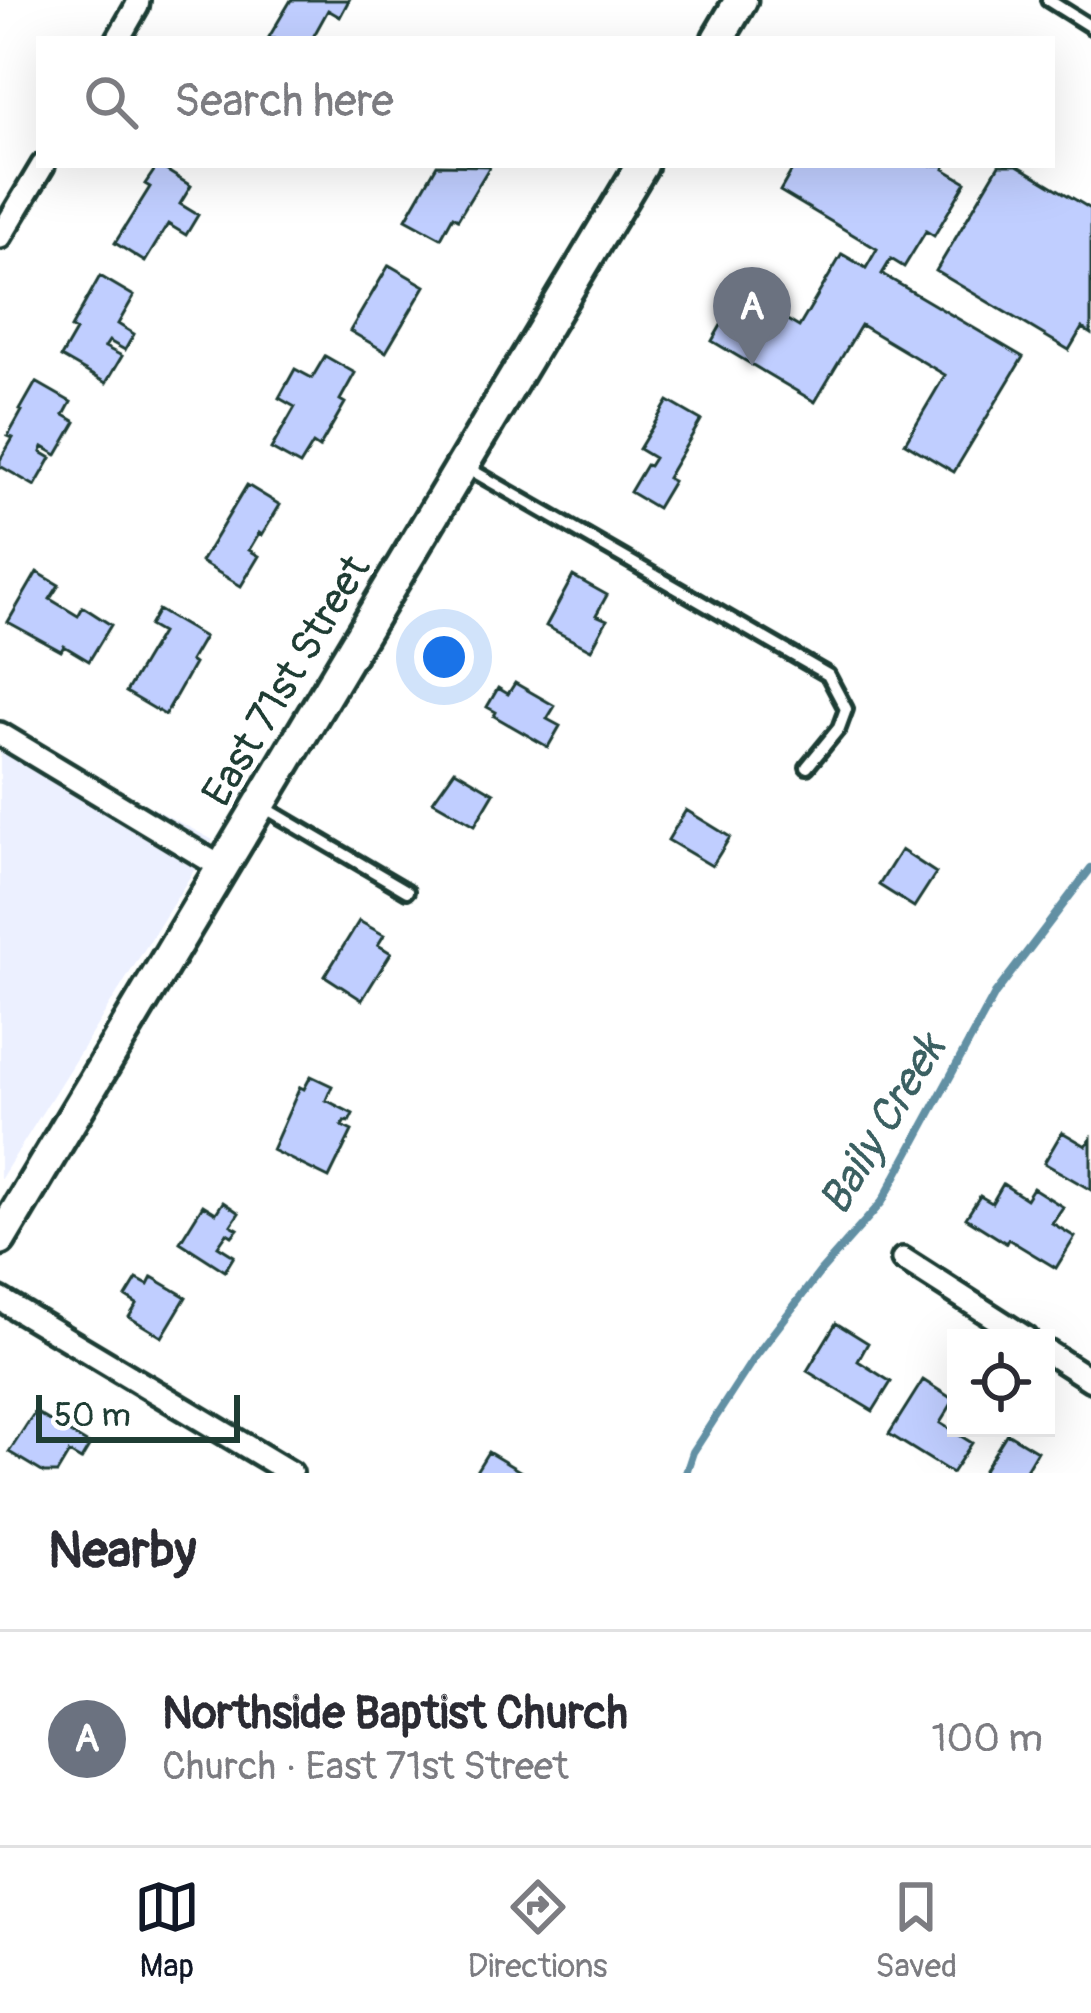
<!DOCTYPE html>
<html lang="en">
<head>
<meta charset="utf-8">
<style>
  :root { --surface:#fff; --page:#f2f2f3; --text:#2b2b33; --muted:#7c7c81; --line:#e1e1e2; --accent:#111827 }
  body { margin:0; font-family:Pangolin,sans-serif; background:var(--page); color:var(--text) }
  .controls { position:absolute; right:36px; bottom:36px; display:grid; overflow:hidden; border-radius:0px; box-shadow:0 12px 48px #0002 }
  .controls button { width:108px; height:108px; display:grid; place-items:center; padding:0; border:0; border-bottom:3px solid var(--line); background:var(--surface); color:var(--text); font:60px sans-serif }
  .scale { position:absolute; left:36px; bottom:30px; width:204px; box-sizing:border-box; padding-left:12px; border:6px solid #1f3d34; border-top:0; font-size:33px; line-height:42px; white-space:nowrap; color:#1f3d34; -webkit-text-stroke:9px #fff; paint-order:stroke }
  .you { position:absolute; left:444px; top:657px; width:42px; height:42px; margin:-30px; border:9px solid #fff; border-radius:50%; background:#1a73e8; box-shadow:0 0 0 18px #1a73e833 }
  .badge { display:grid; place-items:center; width:78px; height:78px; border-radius:50%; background:var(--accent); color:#fff; font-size:39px; font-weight:700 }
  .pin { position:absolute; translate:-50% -99px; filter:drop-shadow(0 3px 6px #0008) }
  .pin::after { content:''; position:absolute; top:63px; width:42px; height:36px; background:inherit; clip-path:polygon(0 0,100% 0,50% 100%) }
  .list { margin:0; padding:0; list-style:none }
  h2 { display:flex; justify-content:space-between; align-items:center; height:156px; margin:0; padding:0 48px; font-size:51px }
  h2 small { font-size:39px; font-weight:400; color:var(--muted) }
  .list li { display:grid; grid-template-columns:78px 1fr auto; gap:36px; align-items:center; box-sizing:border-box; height:216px; padding:0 48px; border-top:3px solid var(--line) }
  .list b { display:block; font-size:45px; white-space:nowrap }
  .list p { margin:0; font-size:39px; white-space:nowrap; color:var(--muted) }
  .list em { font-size:39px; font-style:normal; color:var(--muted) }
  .icon { flex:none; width:66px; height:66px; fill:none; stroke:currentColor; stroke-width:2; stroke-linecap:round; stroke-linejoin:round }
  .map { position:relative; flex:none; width:1091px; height:1473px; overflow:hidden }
  .search { position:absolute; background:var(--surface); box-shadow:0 12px 48px #0002; left:36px; right:36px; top:36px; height:132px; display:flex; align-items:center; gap:30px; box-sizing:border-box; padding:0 42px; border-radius:0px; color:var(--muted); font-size:45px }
  .sheet { height:372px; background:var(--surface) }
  nav { display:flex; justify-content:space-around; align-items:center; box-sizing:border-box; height:168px; border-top:3px solid var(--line); background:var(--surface); font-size:33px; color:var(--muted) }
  nav a { display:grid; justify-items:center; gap:6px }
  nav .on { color:var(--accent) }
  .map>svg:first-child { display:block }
  .built { fill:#ecf0ff }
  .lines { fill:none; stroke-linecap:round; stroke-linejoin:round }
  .stream { stroke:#6290a4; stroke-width:8 }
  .building { fill:#c0ceff; stroke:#1f3d34; stroke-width:3 }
  .lane-casing { stroke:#1f3d34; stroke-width:20 }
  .street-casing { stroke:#1f3d34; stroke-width:30 }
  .secondary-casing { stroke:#1f3d34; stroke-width:39 }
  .lane { stroke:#fff; stroke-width:10 }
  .street { stroke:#fff; stroke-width:21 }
  .secondary { stroke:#fff; stroke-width:30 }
  .labels { text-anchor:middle; stroke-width:10; stroke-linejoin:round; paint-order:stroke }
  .street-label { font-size:42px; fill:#1f3d34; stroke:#fff }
  .water-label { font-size:45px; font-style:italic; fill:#3b6062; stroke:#fff }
</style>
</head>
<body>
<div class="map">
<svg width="1091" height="1473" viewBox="0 0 1091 1473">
  <rect width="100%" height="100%" fill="#fff"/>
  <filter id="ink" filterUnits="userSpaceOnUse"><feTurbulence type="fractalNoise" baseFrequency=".00833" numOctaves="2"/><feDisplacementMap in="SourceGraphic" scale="24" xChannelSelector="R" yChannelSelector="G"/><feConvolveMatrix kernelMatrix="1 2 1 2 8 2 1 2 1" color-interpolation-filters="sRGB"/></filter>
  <g filter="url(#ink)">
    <path class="built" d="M0,727L213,840L0,1180Z"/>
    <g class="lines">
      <path class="stream" d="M686,1473L693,1452L752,1361L820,1272L882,1202L995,994L1091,868"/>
    </g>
    <path class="building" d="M291,0H349L340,17L328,10L312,39H272L269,37Z
      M158,165L191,186L180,204L198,215L186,235L168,224L145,262L115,243L150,187L145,184Z
      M437,165L490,166L458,219L453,216L441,238L406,219Z
      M795,165H946L944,169L966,182L934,236L926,231L904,267L891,259L882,274L1023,357L954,472L905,443L945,375L861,325L815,402L712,341L740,292L799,327L842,254L866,268L877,249L780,191Z
      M999,165H1017L1091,209V334L1082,328L1069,350L936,271Z
      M389,265L425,286L386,352L350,331Z
      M100,276L134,296L118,324L134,334L125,350L109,341L105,347L122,356L106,383L61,357L76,331L71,328Z
      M325,356L355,373L340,400L345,403L319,448L313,444L300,465L271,449L295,407L279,398L295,369L312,378Z
      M36,382L71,402L64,415L76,422L57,455L43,447L41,452L51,458L35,486L0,466V460L13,438L8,436L22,411L20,410Z
      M668,401L701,420L667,478L673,481L657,508L630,492L646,465L649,466L654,458L639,449Z
      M247,485L280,505L262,535L259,533L249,550L259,556L241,586L201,562Z
      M37,572L59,585L50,599L78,616L83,607L111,625L89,661L64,646L61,651L8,622Z
      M573,576L607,595L596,615L607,620L591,650L546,626Z
      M158,610L204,637L190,661L194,664L165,715L126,692L161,633L149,626Z
      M515,683L555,706L547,719L560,726L548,747L494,716L496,712L487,707L498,688L508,694Z
      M455,770L494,793L475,825L433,801Z
      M686,810L730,837L712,866L668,840Z
      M901,850L936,873L914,907L879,885Z
      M359,921L384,935L378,945L391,953L362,1000L325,976Z
      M311,1076L332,1086L326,1100L353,1114L349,1122L345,1121L342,1126L352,1131L329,1178L272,1150L300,1087L304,1089Z
      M1062,1132L1086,1146L1091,1138V1190L1044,1163Z
      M1003,1184L1026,1199L1033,1188L1063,1207L1052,1223L1075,1237L1056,1268L1008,1239L1006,1243L966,1218L980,1196L992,1203Z
      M223,1202L239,1213L231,1225L238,1229L232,1236L227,1233L218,1246L234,1256L225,1271L180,1242L203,1205L216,1213Z
      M152,1277L186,1297L162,1337L129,1317L137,1304L126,1297L137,1279L148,1285Z
      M836,1323L868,1343L858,1361L891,1382L873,1411L807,1371Z
      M923,1380L954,1400L940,1423L972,1443L952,1473L889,1434Z
      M35,1412L90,1445L81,1460L69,1453L57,1473H44L9,1452Z
      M1007,1433L1037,1451L1024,1473H982Z
      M488,1452L523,1473H475Z"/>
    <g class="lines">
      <defs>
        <path id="lane" d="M1048,0L1091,27
          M466,467L828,675L846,709L839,728L807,767
          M262,806L407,891"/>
        <path id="street" d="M118,39L137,6L138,0
          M0,237L43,165
          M0,734L221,867
          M903,1259L1026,1338
          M0,1299L291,1473
          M1046,1351L1091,1380"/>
        <path id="secondary" d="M718,39L741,0
          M0,1239L642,165"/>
      </defs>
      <use href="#lane" class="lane-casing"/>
      <use href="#street" class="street-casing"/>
      <use href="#secondary" class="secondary-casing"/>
      <use href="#lane" class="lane"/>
      <use href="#street" class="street"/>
      <use href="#secondary" class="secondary"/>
    </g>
  </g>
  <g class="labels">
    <g class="street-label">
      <text transform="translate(285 680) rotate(-59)" y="15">East 71st Street</text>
    </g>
    <g class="water-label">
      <text transform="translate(881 1124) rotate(-59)" y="16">Baily Creek</text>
    </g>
  </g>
</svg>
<div class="controls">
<button><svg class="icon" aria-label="locate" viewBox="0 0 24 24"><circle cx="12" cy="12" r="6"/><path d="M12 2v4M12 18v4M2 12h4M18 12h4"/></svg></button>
</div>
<div class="scale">50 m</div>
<div class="you"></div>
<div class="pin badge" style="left:752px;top:366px;background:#6b7280">A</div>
<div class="search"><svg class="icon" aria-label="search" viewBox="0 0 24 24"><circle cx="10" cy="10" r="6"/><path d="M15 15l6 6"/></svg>Search here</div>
</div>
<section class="sheet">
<h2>Nearby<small></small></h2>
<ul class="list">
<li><span class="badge" style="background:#6b7280">A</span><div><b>Northside Baptist Church</b><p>Church · East 71st Street</p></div><em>100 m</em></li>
</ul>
</section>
<nav>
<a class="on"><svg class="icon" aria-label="map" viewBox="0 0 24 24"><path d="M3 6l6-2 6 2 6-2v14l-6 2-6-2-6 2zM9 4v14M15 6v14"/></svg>Map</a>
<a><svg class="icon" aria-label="directions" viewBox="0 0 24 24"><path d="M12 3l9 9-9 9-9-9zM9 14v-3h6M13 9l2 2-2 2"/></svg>Directions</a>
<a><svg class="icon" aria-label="saved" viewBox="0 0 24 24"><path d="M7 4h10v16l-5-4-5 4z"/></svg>Saved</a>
</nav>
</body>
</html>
